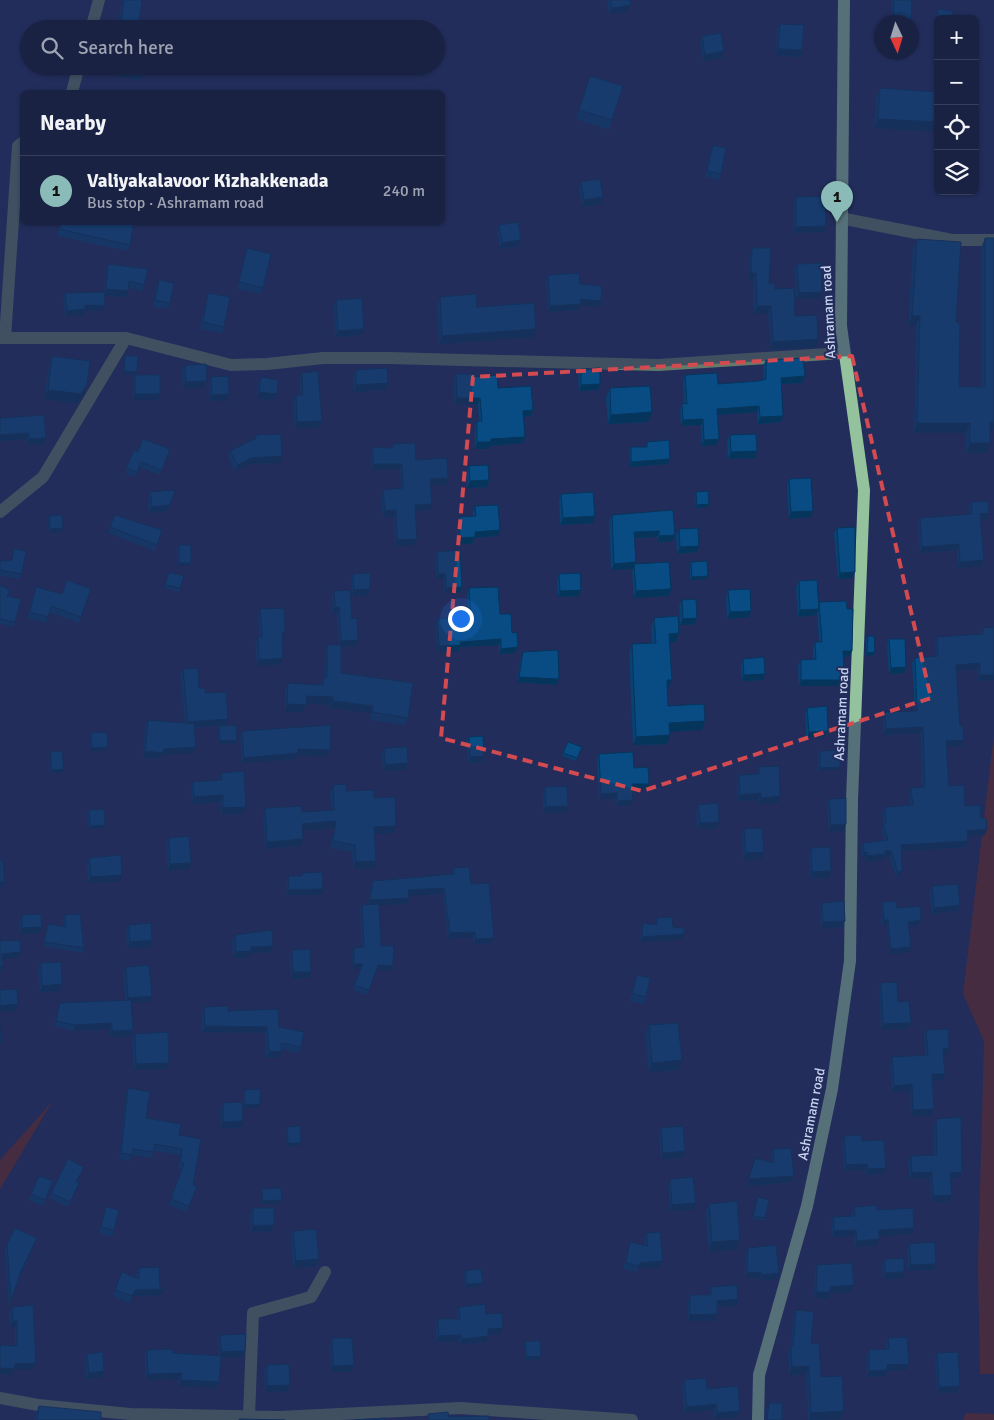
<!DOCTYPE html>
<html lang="en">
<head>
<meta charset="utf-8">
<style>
  :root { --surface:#1a2244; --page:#272f4f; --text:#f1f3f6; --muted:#9fa4b2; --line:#383f5d; --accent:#8bbbb9 }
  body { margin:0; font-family:Signika,sans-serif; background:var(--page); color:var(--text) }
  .controls { position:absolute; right:15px; top:15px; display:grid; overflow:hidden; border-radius:8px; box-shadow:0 1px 4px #0004 }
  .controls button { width:45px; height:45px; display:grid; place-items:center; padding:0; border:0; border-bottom:1px solid var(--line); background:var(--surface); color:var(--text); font:25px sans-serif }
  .compass { position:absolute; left:874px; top:15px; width:45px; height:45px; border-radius:50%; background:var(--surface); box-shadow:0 1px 4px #0004; rotate:176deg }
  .you { position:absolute; left:460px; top:618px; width:18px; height:18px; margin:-12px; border:4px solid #fff; border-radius:50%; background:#1a73e8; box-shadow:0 0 0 8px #1a73e833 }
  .badge { display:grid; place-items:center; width:32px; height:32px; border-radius:50%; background:var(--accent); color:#111; font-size:16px; font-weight:700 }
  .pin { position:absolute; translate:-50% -41px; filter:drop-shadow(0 1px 2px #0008) }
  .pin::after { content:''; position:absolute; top:26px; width:18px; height:15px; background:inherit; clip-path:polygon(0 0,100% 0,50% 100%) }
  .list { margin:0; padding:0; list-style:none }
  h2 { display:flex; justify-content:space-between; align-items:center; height:65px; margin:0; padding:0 20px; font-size:21px }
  h2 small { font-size:16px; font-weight:400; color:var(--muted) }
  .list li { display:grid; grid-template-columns:32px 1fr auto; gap:15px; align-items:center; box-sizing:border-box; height:70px; padding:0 20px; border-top:1px solid var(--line) }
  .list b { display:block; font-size:19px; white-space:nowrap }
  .list p { margin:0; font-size:16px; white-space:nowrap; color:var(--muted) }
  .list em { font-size:16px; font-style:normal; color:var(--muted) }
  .icon { flex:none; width:28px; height:28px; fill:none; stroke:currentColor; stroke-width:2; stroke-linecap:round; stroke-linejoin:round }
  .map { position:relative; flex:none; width:994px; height:1420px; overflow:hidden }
  .search { position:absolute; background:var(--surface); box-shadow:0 1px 4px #0004; left:20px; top:20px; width:425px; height:55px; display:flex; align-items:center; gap:12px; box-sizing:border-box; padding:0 18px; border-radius:28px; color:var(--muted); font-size:19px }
  .panel { position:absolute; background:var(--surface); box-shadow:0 1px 4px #0004; left:20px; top:90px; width:425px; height:135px; border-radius:8px }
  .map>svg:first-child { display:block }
  .green { fill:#712c22 }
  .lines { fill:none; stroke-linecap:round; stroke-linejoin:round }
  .minor { stroke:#647a68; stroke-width:12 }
  .major { stroke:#94c29d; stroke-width:12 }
  .wall { fill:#084172 }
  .shaded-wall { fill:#06355c }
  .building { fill:#094c84; stroke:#06355c }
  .marked { fill:none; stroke:#d34a50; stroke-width:4; stroke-dasharray:10 6; stroke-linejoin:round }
  .labels { text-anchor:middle; stroke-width:4; stroke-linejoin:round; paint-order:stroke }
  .street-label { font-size:14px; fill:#c9d3f0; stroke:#222d5b }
</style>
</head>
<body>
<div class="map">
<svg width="994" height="1420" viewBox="0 0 994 1420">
  <rect width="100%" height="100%" fill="#222d5b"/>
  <path class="green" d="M994,707V1374H980L978,1264L984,1041L963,994L994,735Z
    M52,1102L0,1189V1160Z
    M966,1413L994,1414V1420H963Z"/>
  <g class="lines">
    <path class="minor" d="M91,29L99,0
      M72,92L79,66
      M840,218L952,240H994
      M0,338H126L231,365L267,364L323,358H389L658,365L843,353
      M5,338L18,146L22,143
      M0,512L43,477L126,338
      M0,1398L38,1405L130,1414L280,1417L460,1408L632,1420
      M249,1416L253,1313L311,1297L325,1272"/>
    <path class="major" d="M758,1420L759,1375L807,1206L832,1089L850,961L852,800L864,490L841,326L844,0"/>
  </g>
  <path class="wall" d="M122,0H142L138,29H118Z
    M607,0H630L631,5L628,11L609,14Z
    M891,0H912L911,22H891Z
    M938,9V30H934L936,15Z
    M780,24L802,50L800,57L776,55L777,30Z
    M702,36L724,51L722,58L703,61L700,43Z
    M120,66H144L143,73L140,80L118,77Z
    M417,66H431L430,73L418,75Z
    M587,85L612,120L609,130L576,119Z
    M880,88L938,92V132L874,128L876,97Z
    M713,145L721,174L719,180L705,177L710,151Z
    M581,182L601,204L582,207L579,188Z
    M796,197L826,226L824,232L794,233V203Z
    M60,222H134L130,245L128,251L57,236Z
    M499,225L519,246L500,249L497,231Z
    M985,238H994V428L992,432H990V443L986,453H966V433H914L916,326H908L913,249L917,239L956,322L959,387H981V248Z
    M247,248L263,288L261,294L237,289L245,254Z
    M752,248L769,284L775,289L795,316L818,339L816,347L771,350L768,313L754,314L753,281H749L750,256Z
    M108,264L144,285L142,291L128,288L126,297L104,295V306L102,311L85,310L84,315L65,316L63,298L65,293L104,292L106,270Z
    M797,264L820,298L796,299L794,270Z
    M548,275L580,284L601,301L599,307L580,305L579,310L548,312L546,281Z
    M159,280L170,303L168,309L153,307L156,287Z
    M208,293L224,327L222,333L200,329L206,299Z
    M440,297L477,307L536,329L533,337L439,344L437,305Z
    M336,300L361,335L335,337L334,306Z
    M52,356L84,393L77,404L44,399L49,366Z
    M125,356L137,372L135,375L123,374L124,359Z
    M766,360L805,376L802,383L781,384V422L758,424L757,412L717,415L719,439L716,445L702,446L701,425L681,426L680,410L682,403H684L683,381L685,375L718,384L759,381L764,380L763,366Z
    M185,365L207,381L204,387L183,389L182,372Z
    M581,369L600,384L598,390L579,391L578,375Z
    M356,370L388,383L385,390L354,392L353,376Z
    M302,373L319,427L295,429L293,402L296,395H301L299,379Z
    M456,374L476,377L498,388L533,410L531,416L524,417L525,437L523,443L490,446L489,449H475V427L477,421H479L478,404H454V380Z
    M135,375L160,394L157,400H133V382Z
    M211,377L229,394L227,401H210L209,383Z
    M261,377L274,400L257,398L258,384Z
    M610,388L648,422L608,424L606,398Z
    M0,418L46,438L44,444L27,445L26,439L0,441Z
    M256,435L282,456L280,463L249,464L235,471L228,457L230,451L254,439Z
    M730,435L757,451L755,458L728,459L727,441Z
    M647,442L668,464L630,467L629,452L631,447H645Z
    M393,444L416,460L448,478L446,484L430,485L429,510L415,511L414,545L395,546L394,516L383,517L381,496L383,490L401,489L400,470H371V453L373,447L391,448Z
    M170,449L160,475L139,467L135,477L125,473L134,450L138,452Z
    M469,466L489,480L487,487L467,488V473Z
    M789,479L811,517L789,519L787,485Z
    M150,492L168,511L149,513L148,498Z
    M696,492L708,507L696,508L695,495Z
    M561,494L593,523L560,525L559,500Z
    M971,502L987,519L981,520L984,560L981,566L958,568L957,550L920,553L918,524L920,518L969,515L968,508Z
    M475,506L498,536L474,538L472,544H457V523L459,517L473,516V512Z
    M673,510V541L657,542V537L635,538V564L671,589L669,596L634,598L632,571L633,569L611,570L609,522L612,515Z
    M115,515L162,530L155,551L108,533Z
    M49,516L63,528L62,532L49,533L48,519Z
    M837,528L855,572L852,578L838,579L834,534Z
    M679,529L697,552L677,554L676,535Z
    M179,545L190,566H177V548Z
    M14,549L22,574L20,579L0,576V561L12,560Z
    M437,552L460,592L444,593L443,579H436L435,557Z
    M691,562L707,579L690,580V565Z
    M169,572L184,576L179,592L164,588Z
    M353,574L368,595L352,596L351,580Z
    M559,574L581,590L579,596L558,597L557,581Z
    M799,581L818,605L819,602L852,651L849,657H843L845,680L842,686H799L798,666L801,660L813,659V648L815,642H819L817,613L816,615L798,617L796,587Z
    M0,585L8,596L15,622L13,627L0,624Z
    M36,587L62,594L91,589L79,623L49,612L46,623L27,618Z
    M469,588L500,614L512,633L515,653L499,654V645L460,647L458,651L437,652L435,624L437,619L469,616L467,594Z
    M728,590L751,611L749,617L727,619L726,597Z
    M334,591L352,619L358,640L356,646L341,647V673L408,718L405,725L370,720L371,713L330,708V705L306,703L303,712H285V691L288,683L321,685L324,677L325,653L327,645H339L337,613L332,614V597Z
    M682,600L695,624L680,625L679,606Z
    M260,609L283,639H282L281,664L257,666L255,643L258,637H259L258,616Z
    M654,618L679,633L676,642H669L672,680L668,689H667L668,706L705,721L702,730L670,731L667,744L633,745L629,653L632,644L652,643L651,627Z
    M983,628L994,680L978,681V669L956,671L960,726L964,740L962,746L947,747L949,786L965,806L981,818L985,835L968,836V841L966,847L901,851L900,877H896L889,857H884L883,860L865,862V858H862L861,848L863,843L884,840L881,830L883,824L882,813L885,807L910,805L909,793L911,788L922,787L920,733L883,735V718L885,712L915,711L912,663L915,658L936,657L935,643L937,637L980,634Z
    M868,636L875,652L874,655L866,656V639Z
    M889,639L904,673L889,674L887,646Z
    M523,652L557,685L517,682L521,658Z
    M743,659L763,680L742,681L741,665Z
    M183,669L199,688L205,693L228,719L226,725L195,728L196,747L194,753L162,755L161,759L143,758L145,726L148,720L185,723L180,676Z
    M807,708L828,731L826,737L806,738L805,714Z
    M219,726L237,740L236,743L219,744L218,729Z
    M242,731L330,750L328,756L297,755L296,759L242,763L240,736Z
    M91,733L107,750L91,752L90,736Z
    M469,737L484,756L482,762L468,763L466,743Z
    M568,742L582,747L576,761L562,756Z
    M384,748L408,763L405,770L383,771L382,754Z
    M820,751L840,767L839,770L818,771V754Z
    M50,752L63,772L50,773L49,756Z
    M599,754L634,768L647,789L632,790L631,805L616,806L615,799H599L597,759Z
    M759,767L780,796L778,803L758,804V800L738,801L737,781L739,775L757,774Z
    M221,773L244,813L221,815L220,802L192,804L191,789L193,782L219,781Z
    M333,785L346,791L374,798L396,826L394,833L375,834L376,861L374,868L353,869L352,852L330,848L334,828L303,830L301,846L265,849L263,815L265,808L302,812L331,810L330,792Z
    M545,787L568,806L566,812L543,813V794Z
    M829,799L843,831L829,832L827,805Z
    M698,805L717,828L697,829L696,811Z
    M89,810L105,825L104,828L89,829L87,814Z
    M744,829L762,859L743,860L742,835Z
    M169,838L191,863L189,869L168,871L166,844Z
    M811,848L831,871L829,878L810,879L809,854Z
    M89,858L120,881L88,883L87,864Z
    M453,868L471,884L494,938L492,943L474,944L473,937L448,939L443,894L409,895V898L407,904L379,905L381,946L393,966L391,971L376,970L367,995L353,990L361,969H353L352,953L354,948L362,947L360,910L362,905H368L371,886L373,881L451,874Z
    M302,873L323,889L321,895H286L287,881L289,876H301Z
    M932,886L960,905L958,911L932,914L929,893Z
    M882,902L921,920L919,925L908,926L911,947L909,952L890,954L887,925H882L881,907Z
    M822,903L842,927L821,929L820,909Z
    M22,915L40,933L20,934L19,922Z
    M65,915L84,948L82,953L43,946L48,924L64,926L63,920Z
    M657,918L673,927L682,939L640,942L641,929L643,923L655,925Z
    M129,925L152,940L150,947L127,948L126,931Z
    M235,935L270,952L250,953L249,957L233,958L232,941Z
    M292,950L309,978L291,979L290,956Z
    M41,963L60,991L40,992L38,969Z
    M126,967L149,1002L132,1003L131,1036L110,1037V1029L73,1031L54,1026L60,1003L125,1000L123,973Z
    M637,975L646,997L644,1004L630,1001L634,982Z
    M881,983L898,1002L911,1023L909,1028L881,1030L879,989Z
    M204,1007L228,1011L279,1027L301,1047L298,1053L282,1049L279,1057L266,1058L265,1033L202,1032V1013Z
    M649,1025L678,1070L649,1072L645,1035Z
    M926,1030L949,1048L947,1055H944L942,1080L932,1081V1115L911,1116L910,1091L892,1092L890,1064L892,1057L925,1055L924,1036Z
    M135,1034L167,1069L134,1070L132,1040Z
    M128,1088L146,1118L179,1135L193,1185L197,1186L187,1212L169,1205L182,1169L178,1168L180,1155L154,1151L151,1158L132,1155L130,1161L119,1159L126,1094Z
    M244,1090L260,1104L259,1108H243V1093Z
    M223,1103L241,1128H221L220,1109Z
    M936,1119L960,1178L951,1179L949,1201L931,1202L930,1178L909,1179L908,1162L911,1156L934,1155V1125Z
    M287,1127L300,1146H287L286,1130Z
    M661,1128L685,1151L683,1158L661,1159L659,1134Z
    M844,1136L862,1141L883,1174L865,1175V1170L844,1171L842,1142Z
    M773,1149L794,1176L791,1182L747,1186L755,1158L771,1162V1156Z
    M84,1167L77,1182L79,1183L78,1188L68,1207L49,1198L51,1193Z
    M39,1176L53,1181L43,1206L29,1200Z
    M670,1179L693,1210L670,1211L668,1185Z
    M262,1189L282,1200L281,1203L262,1204L261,1192Z
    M758,1197L765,1218L764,1221L752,1219Z
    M709,1204L737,1249L709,1252L705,1213Z
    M106,1207L114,1230L112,1237L99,1233Z
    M854,1207L877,1210L912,1234L879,1236L877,1245L855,1247L854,1236L832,1237L831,1223L833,1217L852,1216V1213Z
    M253,1208L274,1225L272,1231L251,1232L250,1215Z
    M293,1231L319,1259L316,1266L293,1268L291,1237Z
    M646,1233L660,1267L638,1269L637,1272L623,1269L628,1249L630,1242L645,1246L644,1239Z
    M7,1244L35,1245L20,1276L9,1307L5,1250Z
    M909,1244L936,1264L934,1270L908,1271L907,1250Z
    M748,1248L779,1273L777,1279L760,1280V1278L745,1277L746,1253Z
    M885,1259L902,1279H883L882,1265Z
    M817,1265L851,1292L830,1293L828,1299L814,1298L815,1271Z
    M139,1268L160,1287L164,1289L161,1295L132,1296L130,1303L113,1296L122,1272L136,1278V1275Z
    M465,1271L483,1283L481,1286L465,1288L464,1274Z
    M711,1287L738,1299L736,1306L717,1307V1314L715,1321H688V1302L690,1295H709Z
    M12,1307L34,1369L14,1370L12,1375L15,1346V1327H10L9,1313Z
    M459,1307L486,1314L503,1328L501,1334L488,1335L486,1342L459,1345V1341L436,1342V1325L438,1319H457V1313Z
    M796,1310L811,1344L821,1377L841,1419L808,1420L806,1374L789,1375L788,1353L791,1345L793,1318Z
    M220,1335L245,1351L243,1357L220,1358L219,1382L217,1388L179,1386V1379L145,1380V1356L147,1350L173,1353L219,1355L218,1341Z
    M332,1338L351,1372H331L330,1345Z
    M888,1338L909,1364L907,1370L887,1371L885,1376L867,1377L866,1356L869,1350L886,1349V1344Z
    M525,1342L541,1356L540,1359L526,1360L524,1345Z
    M937,1353L960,1386L957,1392L937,1393L935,1359Z
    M87,1354L102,1378L86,1379L85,1360Z
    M267,1365L290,1385L288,1391L265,1392L264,1371Z
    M684,1380L707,1389L738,1417L714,1419V1410L684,1413L682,1387Z
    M769,1403L782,1420H766V1410Z
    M39,1406L101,1420H35L36,1413Z"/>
  <path class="shaded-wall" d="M631,5L628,11L609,14L612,8Z
    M936,24H938V30H934Z
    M778,49L802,50L800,57L776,55Z
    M724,51L722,58L703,61L705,55Z
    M121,70L143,73L140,80L118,77Z
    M431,70L430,73L418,75L420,71Z
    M878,119L938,122V132L874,128Z
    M953,191H973L971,195H951Z
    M603,197L601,204L582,207L584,200Z
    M826,226L824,232L794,233L796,227Z
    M521,240L519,246L500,249L502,243Z
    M751,273H756L753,281H749Z
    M106,289L128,291L126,297L103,295Z
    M822,292L820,298L796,299L799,293Z
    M580,299L601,301L599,307L580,305L579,310L548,312L550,306Z
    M85,305L104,306L102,311L85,310L84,315L65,316L67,311Z
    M757,306H771L768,313L754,314Z
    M912,316H920L916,326H908Z
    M364,329L361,335L335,337L338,331Z
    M536,329L533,337L439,344L442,336Z
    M818,339L816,347L771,350L773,342Z
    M124,371L137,372L135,375L123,374Z
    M805,376L802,383L778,384L781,378Z
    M207,381L204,387L183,389L186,382Z
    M388,383L385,390L354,392L356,385Z
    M87,384L84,393L77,404L44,399L48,390Z
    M600,384L598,390L579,391L581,385Z
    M259,392L277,394L274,400L257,398Z
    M135,394H160L157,400H133Z
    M229,394L227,401H210L212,395Z
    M457,398H480L478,404H454Z
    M759,406L757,412L715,415L717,409Z
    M533,410L531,416L521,417L523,411Z
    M652,412L648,422L608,424L611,415Z
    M783,416L781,422L758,424L760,417Z
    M703,419L701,425L681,426L683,420Z
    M322,421L319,427L295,429L297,422Z
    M990,422H994V428L992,432H987Z
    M917,423H970L966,433H914Z
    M29,433L26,439L0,441V435Z
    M525,437L523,443L490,446L489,449H475L477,442L491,439Z
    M46,438L44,444L27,445L29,439Z
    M719,439L716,445L702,446L704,440Z
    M970,443H990L986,453H966Z
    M757,451L755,458L728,459L731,452Z
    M282,456L280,463L249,464L235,471L238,465L251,458Z
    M670,459L668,464L630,467L631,462Z
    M373,464H402L400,470H371Z
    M448,478L446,484L428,485L430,479Z
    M489,480L487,487L467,488L470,481Z
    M432,504L429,510L413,511L415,505Z
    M709,504L708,507L696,508L697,505Z
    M170,505L168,511L149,513L152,507Z
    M396,510L394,516L383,517L385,511Z
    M813,511L811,517L789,519L791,512Z
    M989,513L987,519L978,520L980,514Z
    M595,516L593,523L560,525L563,518Z
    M63,528L62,532L49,533L50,529Z
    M500,530L498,536L474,538L472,544H457L460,538L475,532Z
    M659,531L657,537L632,538L634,532Z
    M675,535L673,541L657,542L659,536Z
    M417,539L414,545L395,546L397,540Z
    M959,544L957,550L920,553L922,547Z
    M699,546L697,552L677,554L680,547Z
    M984,560L981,566L958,568L960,562Z
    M636,562L633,569L611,570L614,564Z
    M179,563H191L190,566H177Z
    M855,572L852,578L838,579L840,573Z
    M438,574H445L443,579H436Z
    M708,576L707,579L690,580L692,577Z
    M462,587L460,592L444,593L446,588Z
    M370,589L368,595L352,596L354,590Z
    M671,589L669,596L634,598L636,591Z
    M581,590L579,596L558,597L560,591Z
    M335,607H339L337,613L332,614Z
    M819,609L816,615L798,617L800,610Z
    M751,611L749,617L727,619L730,612Z
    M697,618L695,624L680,625L683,619Z
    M282,632H285L283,639H279Z
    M679,633L676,642H666L669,634Z
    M501,639L499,645L460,647L458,651L437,652L439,646L460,642Z
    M358,640L356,646L339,647L341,641Z
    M518,647L515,653L499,654L501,649Z
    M843,651H852L849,657H841Z
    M875,652L874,655L866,656L867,653Z
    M283,658L281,664L257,666L259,660Z
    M980,663L978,669L954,671L956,665Z
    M906,667L904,673L889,674L891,668Z
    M765,674L763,680L742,681L744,675Z
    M980,675H994V680L978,681Z
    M519,677L559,679L557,685L517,682Z
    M667,680H672L668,689H663Z
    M801,680H845L842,686H799Z
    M307,696L333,697L330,705L304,703Z
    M333,701L373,706L371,713L330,708Z
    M287,704L306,705L303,712H285Z
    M228,719L226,725L186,728L188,722Z
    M705,721L702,730L666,732L669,723Z
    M923,727L920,733L883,735L886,729Z
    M828,731L826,737L806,738L809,732Z
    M670,735L667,744L633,745L636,737Z
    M237,740L236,743L219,744L220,741Z
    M964,740L962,746L944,747L946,741Z
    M108,747L107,750L91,752L92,748Z
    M196,747L194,753L162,755L161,759L143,758L145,751L164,749Z
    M298,749L330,750L328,756L297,755L296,759L242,763L244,758Z
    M484,756L482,762L468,763L470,757Z
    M408,763L405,770L383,771L385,765Z
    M840,767L839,770L818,771L820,768Z
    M64,769L63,772L50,773L52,770Z
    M632,784H649L647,789L630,790Z
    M617,793L615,799H599L601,794Z
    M761,793L758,800L738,801L740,795Z
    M223,795L220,802L192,804L194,797Z
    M780,796L778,803L758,804L761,798Z
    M633,800L631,805L616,806L618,801Z
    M568,806L566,812L543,813L546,807Z
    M246,807L244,813L221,815L223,808Z
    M336,821L334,828L300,831L302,824Z
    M719,822L717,828L697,829L700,823Z
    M846,824L843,831L829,832L831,825Z
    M105,825L104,828L89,829L90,826Z
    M396,826L394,833L372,834L374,827Z
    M987,829L985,835L965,837L967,831Z
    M303,839L301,846L265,849L267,842Z
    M968,841L966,847L899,851L901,845Z
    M885,851H891L889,857H884L883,860L865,862L867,856Z
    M764,852L762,859L743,860L746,853Z
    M867,852L865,858H862L864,853Z
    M376,861L374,868L353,869L356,862Z
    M191,863L189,869L168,871L170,864Z
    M831,871L829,878L810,879L812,872Z
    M902,871L900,877H896L898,872Z
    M122,875L120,881L88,883L91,877Z
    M0,882H4L2,888H0Z
    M444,888L443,894L406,896L408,890Z
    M323,889L321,895H286L288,890Z
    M409,898L407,904L368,906L370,900Z
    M960,905L958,911L932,914L934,908Z
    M884,920H888L887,925H882Z
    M921,920L919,925L906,926L908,922Z
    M845,921L842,927L821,929L823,922Z
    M42,927L40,933L20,934L22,928Z
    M475,932L473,937L448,939L450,933Z
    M684,934L682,939L640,942L642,937Z
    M494,938L492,943L474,944L476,939Z
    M152,940L150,947L127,948L130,942Z
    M273,946L270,952L250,953L249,957L233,958L236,952L251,947Z
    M911,947L909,952L890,954L891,949Z
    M21,952L19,958L0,959L2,954Z
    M354,964H363L361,969H353Z
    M378,965L393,966L391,971L376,970L367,995Z
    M0,967H3L1,972H0Z
    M293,972H311L309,978L291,979Z
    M62,984L60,991L40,992L42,986Z
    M152,996L149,1002L126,1004L128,998Z
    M18,1004L16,1011L0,1012V1006Z
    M112,1023L110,1029L73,1031L75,1025Z
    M911,1023L909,1028L881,1030L883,1024Z
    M205,1026L267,1027L265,1033L202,1032Z
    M133,1030L131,1036L110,1037L112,1031Z
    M949,1048L947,1055H941L943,1049Z
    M282,1051L279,1057L266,1058L269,1052Z
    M682,1060L678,1070L649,1072L652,1063Z
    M169,1063L167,1069L134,1070L136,1064Z
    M932,1074H945L942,1080L930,1081Z
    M912,1084L910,1091L892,1092L894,1086Z
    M260,1104L259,1108H243L245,1105Z
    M934,1109L932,1115L911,1116L913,1110Z
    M243,1121L241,1128H221L223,1122Z
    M288,1143H301L300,1146H287Z
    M685,1151L683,1158L661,1159L663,1153Z
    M867,1164L865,1170L844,1171L846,1165Z
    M886,1168L883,1174L865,1175L868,1169Z
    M932,1172L930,1178L909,1179L912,1173Z
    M962,1172L960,1178L948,1179L950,1173Z
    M794,1176L791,1182L747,1186L749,1179Z
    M79,1183L78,1188L68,1207L70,1202Z
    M952,1195L949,1201L931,1202L933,1196Z
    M282,1200L281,1203L262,1204L263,1201Z
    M696,1203L693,1210L670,1211L672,1205Z
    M274,1225L272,1231L251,1232L253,1226Z
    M914,1228L912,1234L876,1236L879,1230Z
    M856,1230L854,1236L832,1237L834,1231Z
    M37,1238L35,1245L19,1278L21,1271Z
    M879,1239L877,1245L855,1247L857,1241Z
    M740,1240L737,1249L709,1252L712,1242Z
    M319,1259L316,1266L293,1268L296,1261Z
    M663,1261L660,1267L638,1269L640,1263Z
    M936,1264L934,1270L908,1271L911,1265Z
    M747,1272L762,1273L760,1278L745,1277Z
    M904,1272L902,1279H883L885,1273Z
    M779,1273L777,1279L760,1280L762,1275Z
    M483,1283L481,1286L465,1288L467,1284Z
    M854,1285L851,1292L830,1293L828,1299L814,1298L816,1292L830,1287Z
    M164,1289L161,1295L132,1296L135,1290Z
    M738,1299L736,1306L714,1307L717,1301Z
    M717,1314L715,1321H688L690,1315Z
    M13,1321H17L15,1327H10Z
    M503,1328L501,1334L485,1335L488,1329Z
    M461,1335L459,1341L436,1342L439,1336Z
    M488,1336L486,1342L459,1345L462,1339Z
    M245,1351L243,1357L219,1358L221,1352Z
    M541,1356L540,1359L526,1360L527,1357Z
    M36,1363L34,1369L14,1370L12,1375L0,1374V1368L15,1364Z
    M909,1364L907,1370L887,1371L885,1376L867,1377L869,1371L887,1365Z
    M354,1365L351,1372H331L333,1366Z
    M809,1366L806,1374L789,1375L792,1367Z
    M104,1371L102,1378L86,1379L89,1373Z
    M182,1373L179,1379L145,1380L148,1374Z
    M181,1380L219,1382L217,1388L179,1386Z
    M290,1385L288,1391L265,1392L267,1386Z
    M960,1386L957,1392L937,1393L939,1387Z
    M716,1404L714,1410L684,1413L687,1407Z
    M740,1411L738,1417L714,1419L717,1413Z
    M844,1411L841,1419L809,1420L811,1413Z"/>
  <path class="building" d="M124,0H142L138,29H120Z
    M610,0H630L631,5L612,8Z
    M894,0H912L911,22H893Z
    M938,9L953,11L951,19H938V24H936Z
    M780,24L804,25L802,50L778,49Z
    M721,33L724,51L705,55L702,36Z
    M121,66H144L143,73L121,70Z
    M419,66H431V70L420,71Z
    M590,76L623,86L612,120L579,110Z
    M880,88L938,92V122L878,119Z
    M713,145L726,148L721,174L707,171Z
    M600,179L603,197L584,200L581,182Z
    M825,196L826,226L796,227V197Z
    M61,222H134L130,245L59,229Z
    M518,222L521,240L502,243L499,225Z
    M985,238H994V422H990V443H970V423H917L920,316H912L917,239L961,242L956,322L960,323L959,387H985Z
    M247,248L271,254L263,288L239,282Z
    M752,248H771L769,284L775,283V289L794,288L795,316L817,315L818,339L773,342L771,306H757L756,273H751Z
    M821,263L822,292L799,293L797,264Z
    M108,264L148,269L144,285L129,281L128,291L106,289Z
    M579,273L580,284L602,286L601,301L580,299L581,304L550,306L548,275Z
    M159,280L174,283L170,303L155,300Z
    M105,292L104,306L85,305V309L67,311L65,293Z
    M208,293L230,297L224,327L203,322Z
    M476,294L477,307L534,303L536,329L442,336L440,297Z
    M362,298L364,329L338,331L336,300Z
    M52,356L90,361L87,384L81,394L48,390Z
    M125,356H138L137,372L124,371Z
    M803,358L805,376L781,378L783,416L760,417L759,406L717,409L719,439L704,440L703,419L683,420L682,403L687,404L685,375L717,373L718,384L759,381L766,379V360Z
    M206,364L207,381L186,382L185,365Z
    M387,368L388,383L356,385V370Z
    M600,368V384L581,385V369Z
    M318,371L322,421L297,422L296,395H303L302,373Z
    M456,374H476V377L497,375L498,388L531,386L533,410L523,411L525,437L491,439V442H477V421H482L480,398H457Z
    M135,375H160V394H135Z
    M228,376L229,394L212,395L211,377Z
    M261,377L278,380L277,394L259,392Z
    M650,386L652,412L611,415L610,388Z
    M44,415L46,438L29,439V433L0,435V418Z
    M281,434L282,456L251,458L238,465L230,451L256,438V435Z
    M756,434L757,451L731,452L730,435Z
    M143,439L170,449L162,470L141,462L137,472L126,468L134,450L138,452Z
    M669,440L670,459L631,462V447H647V442Z
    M415,443L416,460L447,458L448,478L430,479L432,504L415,505L417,539L397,540L396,510L385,511L383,490L403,488L402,464H373V447L393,448V444Z
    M488,465L489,480L470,481L469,466Z
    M811,478L813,511L791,512L789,479Z
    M175,490L170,505L152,507L150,492Z
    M708,491L709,504L697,505L696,492Z
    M593,492L595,516L563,518L561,494Z
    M988,501L989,513L980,514L984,560L960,562L959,544L922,547L920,518L972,514L971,502Z
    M498,505L500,530L475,532V537L460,538L459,517L476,516L475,506Z
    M673,510L675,535L659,536V531L634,532L636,562L614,564L612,515Z
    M62,515L63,528L50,529L49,516Z
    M115,515L162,530L157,545L110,527Z
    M855,527V572L840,573L837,528Z
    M698,528L699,546L680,547L679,529Z
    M179,545H191V563H179Z
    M14,549L26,551L22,574L0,570V561L12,560Z
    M460,550L462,587L446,588L445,574H438L437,552Z
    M707,561L708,576L692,577L691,562Z
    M669,562L671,589L636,591L634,564Z
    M169,572L184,576L180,588L165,585Z
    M370,573V589L354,590L353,574Z
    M580,573L581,590L560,591L559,574Z
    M67,580L91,589L81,617L51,606L48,617L30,612L36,587L62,594Z
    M817,580L819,609L800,610L799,581Z
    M0,585L10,590L7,596L21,599L15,622L0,619Z
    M498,587L500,614H511L512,633L517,632L518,647L501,649V639L460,642L461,645L439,646L437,619L471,616L469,588Z
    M750,589L751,611L730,612L728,590Z
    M350,590L352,619L357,618L358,640L341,641L339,607H335L334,591Z
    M696,599L697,618L683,619L682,600Z
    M846,601L847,609H853L852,651H843L845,680H801V660L816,659L815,642H822L819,602Z
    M284,608L285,632H282L283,658L259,660L258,637H262L260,609Z
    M678,616L679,633L669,634L672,680H667L668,706L704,704L705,721L669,723L670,735L636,737L632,644L656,643L654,618Z
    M994,627V675H980V663L956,665L960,726H963L964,740L946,741L949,786L964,785L965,806L980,805L981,818H986L987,829L967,831L968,841L901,845L902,871L898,872L891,851H885V854L867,856V852L864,853L863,843L888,840L883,824L886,823L885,807L913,805L911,788L925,787L923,727L886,729L885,712L917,711L915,658L938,656L937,637L983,634V628Z
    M868,636H874L875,652L867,653Z
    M889,639H905L906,667L891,668Z
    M327,645H341V673L413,683L408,718L372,712L373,706L333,701V697L307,696L306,705L287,704L288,683L323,685L324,677H327Z
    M558,650L559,679L519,677L523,652Z
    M764,657L765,674L744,675L743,659Z
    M198,668L199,688H205V693L226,692L228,719L188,722L183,669Z
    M827,706L828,731L809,732L807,708Z
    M148,720L194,724L196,747L164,749L163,753L145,751Z
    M236,725L237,740L220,741L219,726Z
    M331,725L330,750L298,749V753L244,758L242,731Z
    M107,732L108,747L92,748L91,733Z
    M483,736L484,756L470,757L469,737Z
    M568,742L582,747L577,758L563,753Z
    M407,747L408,763L385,765L384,748Z
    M840,750V767L820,768V751Z
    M62,751L64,769L52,770L50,752Z
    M633,752L634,768L648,767L649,784H632L633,800L618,801L617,793L601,794L599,754Z
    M779,766L780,796L761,798V793L740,795L739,775L759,774V767Z
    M244,771L246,807L223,808V795L194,797L193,782L222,780L221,773Z
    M346,784V791L374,790V798L395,797L396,826L374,827L376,861L356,862L355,845L333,841L336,821L302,824L303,839L267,842L265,808L301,806L302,812L334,810L333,785Z
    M567,786L568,806L546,807L545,787Z
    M846,798V824L831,825L829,799Z
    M718,803L719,822L700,823L698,805Z
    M104,809L105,825L90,826L89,810Z
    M762,828L764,852L746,853L744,829Z
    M189,836L191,863L170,864L169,838Z
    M830,847L831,871L812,872L811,848Z
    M121,855L122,875L91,877L89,858Z
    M0,860H3L4,882H0Z
    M469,867L471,884L489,883L494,938L476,939L475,932L450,933L444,888L408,890L409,898L370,900L373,881L454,874L453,868Z
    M322,872L323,889L288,890L289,876H302V873Z
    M958,884L960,905L934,908L932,886Z
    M844,901L845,921L823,922L822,903Z
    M896,901L897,908L920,906L921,920L908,922L911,947L891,949L888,920H884L882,902Z
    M379,904L381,946H394L393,966L378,965L369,990L354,985L363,964H354V948L364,947L362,905Z
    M41,914L42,927L22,928V915Z
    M80,914L84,948L44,942L48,924L66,927L65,915Z
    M672,917L673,927L684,928V934L642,937L643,923L657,925V918Z
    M151,923L152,940L130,942L129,925Z
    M272,930L273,946L251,947V951L236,952L235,935Z
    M0,937V941L20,940L21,952L2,954L3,967H0Z
    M310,949L311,972H293L292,950Z
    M61,962L62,984L42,986L41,963Z
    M149,965L152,996L128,998L126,967Z
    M637,975L650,978L646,997L632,994Z
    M897,982L898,1002L909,1001L911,1023L883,1024L881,983Z
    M17,989L18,1004L0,1006V990Z
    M131,1000L133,1030L112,1031V1023L75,1025L56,1021L60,1003Z
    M228,1006V1011L278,1009L279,1027L304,1032L301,1047L281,1043L282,1051L269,1052L267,1027L205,1026L204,1007Z
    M0,1021L2,1044H0Z
    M678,1023L682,1060L652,1063L649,1025Z
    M948,1029L949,1048L943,1049L945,1074H932L934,1109L913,1110L912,1084L894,1086L892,1057L928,1055L926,1030Z
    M168,1032L169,1063L136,1064L135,1034Z
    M128,1088L150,1092L146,1118L181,1124L179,1135L201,1139L193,1185L197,1186L189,1206L171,1199L184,1163L180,1162L182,1149L155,1144L153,1152L133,1149L132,1155L121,1153Z
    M260,1089V1104L245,1105L244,1090Z
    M242,1102L243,1121L223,1122V1103Z
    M961,1117L962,1172L950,1173L952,1195L933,1196L932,1172L912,1173L911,1156L937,1155L936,1119Z
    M300,1126L301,1143H288L287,1127Z
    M683,1126L685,1151L663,1153L661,1128Z
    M861,1135L862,1141L884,1140L886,1168L868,1169L867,1164L846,1165L844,1136Z
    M791,1148L794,1176L749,1179L755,1158L774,1163L773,1149Z
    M68,1159L84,1167L76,1182L79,1183L70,1202L51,1193Z
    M39,1176L53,1181L45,1200L31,1194Z
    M693,1177L696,1203L672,1205L670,1179Z
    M281,1188L282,1200L263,1201L262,1189Z
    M758,1197L769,1200L765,1218L753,1216Z
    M737,1201L740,1240L712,1242L709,1204Z
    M877,1205V1210L913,1208L914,1228L879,1230V1239L857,1241L856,1230L834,1231L833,1217L855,1216L854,1207Z
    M106,1207L119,1210L114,1230L101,1227Z
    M253,1208H274V1225L253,1226Z
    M15,1228L37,1238L21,1271L11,1301L7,1244Z
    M316,1229L319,1259L296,1261L293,1231Z
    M660,1232L663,1261L640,1263L639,1266L626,1263L630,1242L648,1246L646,1233Z
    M935,1242L936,1264L911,1265L909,1244Z
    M776,1245L779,1273L762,1275V1273L747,1272L748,1248Z
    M904,1258V1272L885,1273V1259Z
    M852,1263L854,1285L830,1287V1292H816L817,1265Z
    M159,1267L160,1287L164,1289L135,1290L132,1296L115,1290L122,1272L139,1279V1268Z
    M481,1269L483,1283L467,1284L465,1271Z
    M737,1285L738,1299L717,1301V1314L690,1315V1295H711V1287Z
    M485,1304L486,1314L502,1313L503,1328L488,1329V1336L462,1339L461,1335L439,1336L438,1319H460L459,1307Z
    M33,1305L36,1363L15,1364L14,1369L0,1368V1345L17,1346V1321H13L12,1307Z
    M796,1310L814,1312L811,1344L819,1343L821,1377L842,1376L844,1411L811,1413L809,1366L792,1367L791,1345H793Z
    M246,1334L245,1351L221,1352L220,1335Z
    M907,1337L909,1364L887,1365V1370L869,1371V1350L889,1349L888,1338Z
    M332,1338H352L354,1365L333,1366Z
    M540,1340L541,1356L527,1357L525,1342Z
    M173,1349V1353L221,1356L219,1382L181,1380L182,1373L148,1374L147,1350Z
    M103,1352L104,1371L89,1373L87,1354Z
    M958,1352L960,1386L939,1387L937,1353Z
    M289,1364L290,1385L267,1386V1365Z
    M706,1378L707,1389L738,1386L740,1411L717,1413L716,1404L687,1407L684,1380Z
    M769,1403H782V1420H767Z
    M39,1406L101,1412V1420H37Z
    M448,1412L449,1417L489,1416V1420H429L428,1414Z
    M385,1418V1420H355Z
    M239,1419L285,1420H239Z"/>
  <path d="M0 0H994V1420H0ZM852,356L931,698L642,791L441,738L473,377Z" fill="#222d5b" fill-opacity=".55" fill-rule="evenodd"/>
  <path class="marked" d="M852,356L931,698L642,791L441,738L473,377Z"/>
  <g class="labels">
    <g class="street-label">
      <text transform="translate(828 312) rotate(-93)" y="5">Ashramam road</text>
      <text transform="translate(841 714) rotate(-87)" y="5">Ashramam road</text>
      <text transform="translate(811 1114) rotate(-79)" y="5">Ashramam road</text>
    </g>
  </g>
</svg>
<div class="controls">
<button>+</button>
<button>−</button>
<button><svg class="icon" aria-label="locate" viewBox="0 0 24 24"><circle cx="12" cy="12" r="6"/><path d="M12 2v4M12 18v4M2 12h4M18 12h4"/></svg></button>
<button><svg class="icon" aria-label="layers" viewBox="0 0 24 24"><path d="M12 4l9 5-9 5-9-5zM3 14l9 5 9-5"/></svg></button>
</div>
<svg class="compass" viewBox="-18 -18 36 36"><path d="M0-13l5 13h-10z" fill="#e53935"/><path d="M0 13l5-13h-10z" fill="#9fa4b2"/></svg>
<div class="you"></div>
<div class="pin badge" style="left:837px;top:222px">1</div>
<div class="search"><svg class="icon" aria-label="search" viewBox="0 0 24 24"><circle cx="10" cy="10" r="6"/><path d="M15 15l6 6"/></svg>Search here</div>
<section class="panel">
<h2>Nearby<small></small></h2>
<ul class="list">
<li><span class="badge">1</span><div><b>Valiyakalavoor Kizhakkenada</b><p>Bus stop · Ashramam road</p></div><em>240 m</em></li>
</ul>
</section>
</div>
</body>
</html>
